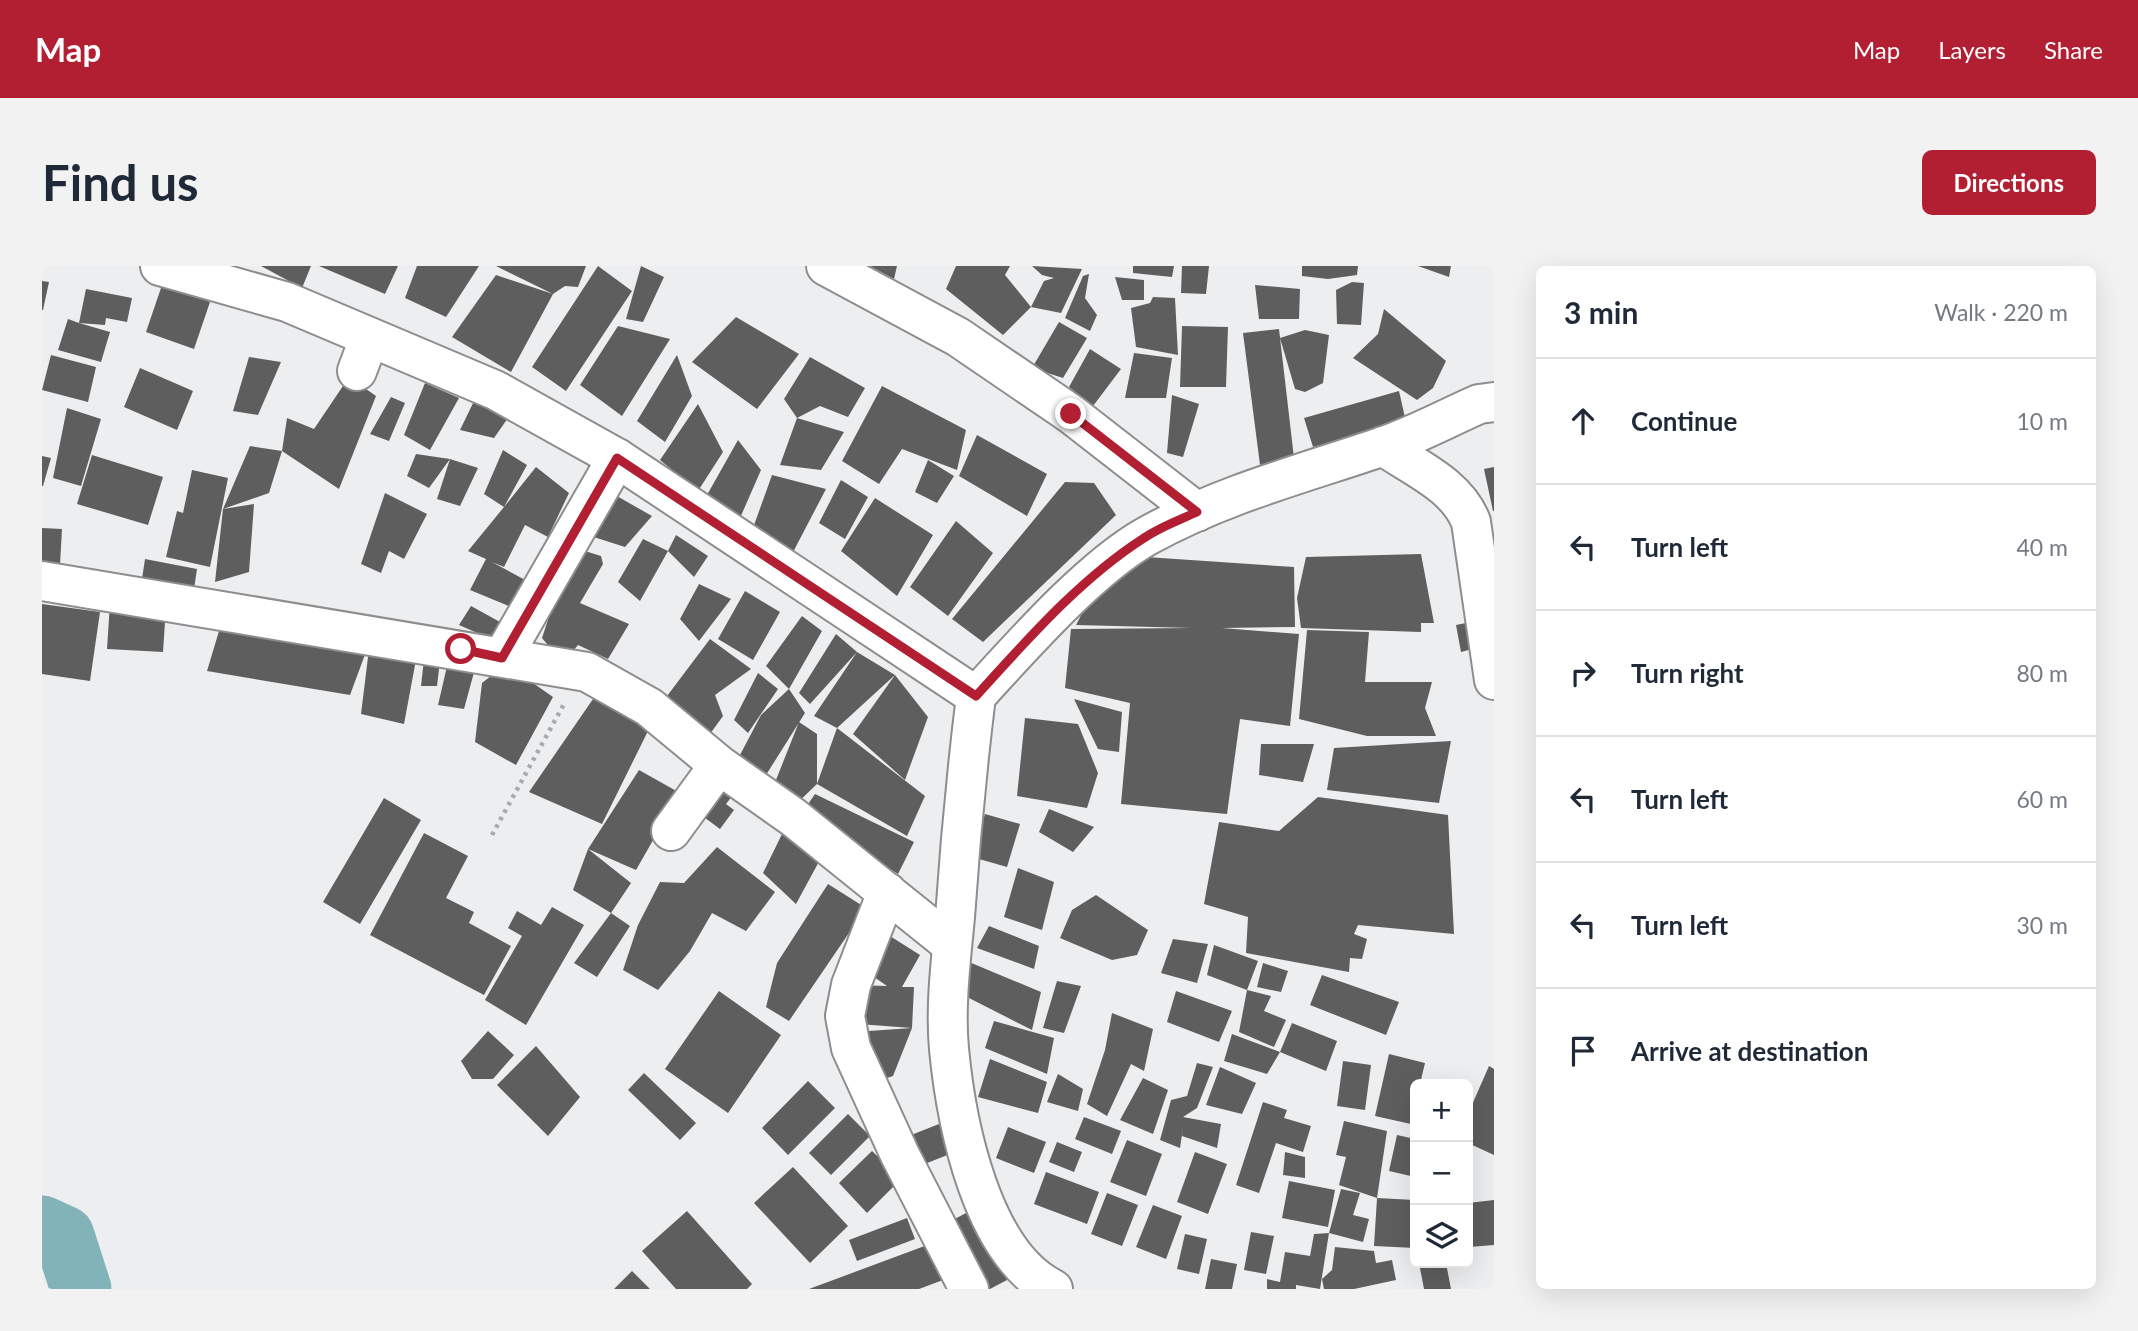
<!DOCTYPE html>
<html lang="en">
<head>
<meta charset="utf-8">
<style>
  :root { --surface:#fff; --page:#f2f2f3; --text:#1f2937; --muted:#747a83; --line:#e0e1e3; --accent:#b21f32 }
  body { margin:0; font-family:Lato,sans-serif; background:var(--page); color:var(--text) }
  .controls { position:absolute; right:21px; bottom:21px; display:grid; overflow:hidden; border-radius:10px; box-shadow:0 7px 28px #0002 }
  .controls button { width:63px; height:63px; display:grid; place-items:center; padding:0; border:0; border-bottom:2px solid var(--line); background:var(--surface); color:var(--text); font:35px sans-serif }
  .stop { position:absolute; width:21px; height:21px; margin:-16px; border:5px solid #b21f32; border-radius:50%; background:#fff }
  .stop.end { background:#b21f32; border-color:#fff; box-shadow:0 2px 7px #0008 }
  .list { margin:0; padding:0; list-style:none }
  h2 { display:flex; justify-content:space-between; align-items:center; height:91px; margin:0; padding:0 28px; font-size:30px }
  h2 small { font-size:23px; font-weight:400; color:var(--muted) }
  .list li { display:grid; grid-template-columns:46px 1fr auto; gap:21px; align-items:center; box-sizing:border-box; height:126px; padding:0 28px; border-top:2px solid var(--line) }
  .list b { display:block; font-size:26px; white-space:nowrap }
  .list em { font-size:23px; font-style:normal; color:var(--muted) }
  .icon { flex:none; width:38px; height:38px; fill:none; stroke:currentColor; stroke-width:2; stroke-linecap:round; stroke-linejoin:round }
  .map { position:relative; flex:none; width:1452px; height:1023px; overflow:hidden; border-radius:10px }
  header { display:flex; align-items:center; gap:42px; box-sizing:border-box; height:98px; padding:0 35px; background:var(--accent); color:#fff }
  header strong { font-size:33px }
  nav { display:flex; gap:38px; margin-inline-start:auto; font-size:24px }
  .intro { display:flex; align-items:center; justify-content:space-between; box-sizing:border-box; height:168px; padding:0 42px }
  h1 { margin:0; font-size:49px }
  .button { padding:18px 32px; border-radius:10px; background:var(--accent); color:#fff; font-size:24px; font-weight:700 }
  main { display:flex; gap:42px; padding:0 42px }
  aside { flex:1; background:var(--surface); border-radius:10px; box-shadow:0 7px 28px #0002 }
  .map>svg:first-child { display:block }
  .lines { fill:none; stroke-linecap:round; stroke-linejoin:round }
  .river { stroke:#81b3b8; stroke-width:61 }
  .building { fill:#5e5e5f }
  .street-casing { stroke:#8d8d8e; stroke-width:42 }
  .secondary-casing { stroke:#8d8d8e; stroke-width:42 }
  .path { stroke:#a8a9aa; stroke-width:4.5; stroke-dasharray:3.5 5; stroke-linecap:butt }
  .street { stroke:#fff; stroke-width:38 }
  .secondary { stroke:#fff; stroke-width:38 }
  .route { stroke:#b21f32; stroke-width:9 }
</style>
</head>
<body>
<header>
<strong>Map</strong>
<nav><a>Map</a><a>Layers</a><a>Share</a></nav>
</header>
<div class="intro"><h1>Find us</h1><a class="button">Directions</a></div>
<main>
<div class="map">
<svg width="1452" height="1023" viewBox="0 0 1452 1023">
  <rect width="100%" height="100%" fill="#edeeef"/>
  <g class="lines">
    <path class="river" d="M0,960L22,970L39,1023"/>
  </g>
  <path class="building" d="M219,0H269L260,22Z
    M277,0H356L343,28Z
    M375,0H437L404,51L363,32Z
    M454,0H544L536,21L523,20L511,28L469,106L410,71L454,9L511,28Z
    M556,0L590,25L524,125L490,101Z
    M599,0L622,11L601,56L584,53Z
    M828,0H855L852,13Z
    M914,0H968L963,9L989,41L961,69L904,23Z
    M990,0L1040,3L1019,47L989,41L1002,15L1012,12L1000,9Z
    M1091,0H1132L1130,11L1091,7Z
    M1140,0H1167L1164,28L1139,27Z
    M1260,0H1316L1315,9L1286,13L1260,10Z
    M1376,0H1409L1407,11Z
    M1047,8L1043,32L1055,49L1048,65L1023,52L1041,10Z
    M1073,11L1102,14V34H1080Z
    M0,15L7,16L1,44H0Z
    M1310,16L1322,17L1319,59L1295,58L1294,24Z
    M120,19L168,36L152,83L104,66Z
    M1213,19L1258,23L1257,53H1217Z
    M44,23L90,32L85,56L64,52L63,59L37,57L68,66L59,96L16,84L26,53L37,57Z
    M1111,31L1133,32L1136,89L1094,81L1089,42L1108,37Z
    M1342,43L1404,95L1391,122L1375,134L1311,92L1336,68Z
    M694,51L757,88L715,143L650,96Z
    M1017,56L1045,72L1021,112L990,102Z
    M576,60L628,73L580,150L538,119Z
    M1140,60L1186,61L1184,121H1138Z
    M1237,63L1252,192L1218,199L1201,67Z
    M1263,64L1287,69L1281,117L1263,126L1253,123L1238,72Z
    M1048,83L1079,103L1051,140L1027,121Z
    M1092,87L1130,92L1124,132H1083Z
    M9,89L54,101L46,136L0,124Z
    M635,89L650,130L623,176L595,155Z
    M207,91L239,96L216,149L191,145Z
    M768,91L823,122L806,151L778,140L755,152L802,166L779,204L738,199L755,152L742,133Z
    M98,102L151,125L135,164L82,141Z
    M307,111L334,130L297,223L240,185L227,227L181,243L212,238L207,306L173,316L181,243L208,180L240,185L245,152L272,163Z
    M383,117L417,132L388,184L362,169Z
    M840,120L924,164L915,204L860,183L837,218L800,195Z
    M1357,125L1364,156L1271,181L1262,152Z
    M1130,129L1157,138L1141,191L1125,187Z
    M349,131L363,137L347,175L328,168Z
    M434,131L466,152L452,172L418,164Z
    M656,138L681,186L656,225L618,194Z
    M25,142L59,153L39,220L11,212Z
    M935,169L1005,208L985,250L917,210Z
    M696,174L719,204L698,252L665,229Z
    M461,184L485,199L462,241L494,201L527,227L506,271L483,259L462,301L450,296L485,315L474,343L428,324L444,293L426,285L462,241L442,228Z
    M374,188L408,193L387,222L365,210Z
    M50,189L121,211L106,259L35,238Z
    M0,190L9,192L1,220H0Z
    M408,193L436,202L418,240L395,233Z
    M886,194L912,210L895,237L873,226Z
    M1452,201V245H1451L1442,203Z
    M150,204L186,212L168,301L124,291L135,245L141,247Z
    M730,209L784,223L749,290L711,262Z
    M799,214L826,231L803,273L777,257Z
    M1023,216L1052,217L1074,249L941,376L910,353Z
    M566,225L610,250L583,281L536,266Z
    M343,227L385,248L362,293L347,285L339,307L319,298Z
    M833,232L891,269L855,330L799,285Z
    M914,255L951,287L906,350L868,321Z
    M0,262L20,263L18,299L0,298Z
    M634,269L666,290L652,311L626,285Z
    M601,273L626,285L598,335L576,316Z
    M530,281L559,290L561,298L538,337L587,358L566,393L536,379L521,397L500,372Z
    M1379,288L1392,357H1379V366L1259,362L1255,332L1264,291Z
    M1104,291L1252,301L1253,361L1180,362L1257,368L1248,460L1198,453L1185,548L1079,538L1088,437L1023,422L1029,363L1150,362L1034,359L1057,314Z
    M103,293L155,303L152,323L100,313Z
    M657,318L689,333L657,375L638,353Z
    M703,325L738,346L711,394L676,373Z
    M68,337L124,341L121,386L65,383Z
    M0,338L58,346L48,415L0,408Z
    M429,340L469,362L456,376L417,359Z
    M760,350L780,365L747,423L724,400Z
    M180,355L328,375L308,429L165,405Z
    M1429,356L1434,382L1419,386L1414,359Z
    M1265,364L1327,366L1323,416H1390L1383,442L1394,470H1325L1257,453Z
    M794,368L815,386L853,409L795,462L772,450L815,386L768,438L757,427Z
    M668,373L709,403L673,429L681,450L660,479L616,442Z
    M328,375L376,383L362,458L319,448Z
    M382,393L398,395L395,420H379Z
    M406,396L434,399L422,443L396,439Z
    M464,398L511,431L474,499L433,476L440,417Z
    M716,407L736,423L706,467L692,454Z
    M853,409L886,451L863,514L811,468Z
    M747,423L763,447L724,509L698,489L719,449Z
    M551,433L607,463L560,558L487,526Z
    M1032,433L1080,446L1077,486L1056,483Z
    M983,452L1036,458L1056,507L1045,542L975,530Z
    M757,456L775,468V518L752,540L732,519Z
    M795,462L883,530L865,570L775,518Z
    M1409,475L1397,537L1285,524L1292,482Z
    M1219,478H1272L1261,516L1217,509Z
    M597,504L638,527L594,604L546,583L589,617L569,647L588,660L555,711L532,697L569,647L531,624L546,583Z
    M676,510L694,525L684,538L692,544L678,563L651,543Z
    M773,528L872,576L856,608L760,547Z
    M1276,531L1406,549L1412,668L1316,659L1312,668L1325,673L1320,693L1308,692L1307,706L1204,687L1206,651L1162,638L1177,556L1237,565Z
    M342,532L379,554L318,658L281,636Z
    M1007,543L1052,561L1031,586L997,566Z
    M943,548L978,558L965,601L930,591Z
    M741,566L780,590L754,638L721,607Z
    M382,567L426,590L404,632L432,646L427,657L469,680L442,729L328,669Z
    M675,581L733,626L704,665L670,647L648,685L616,724L581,704L596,659L618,616L642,617Z
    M976,602L1012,616L1000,664L962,651Z
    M786,618L824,642L747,755L724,741L735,697Z
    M1054,629L1106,664L1095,689L1070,694L1018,672L1030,644Z
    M510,641L542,659L484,759L443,734L480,670L466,662L475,645L499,659Z
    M947,660L997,680L992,703L935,682Z
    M840,665L878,689L860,721H872L870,762L816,758L811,719L845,720L822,704Z
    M1131,673L1166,678L1155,717L1119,707Z
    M1172,679L1216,695L1205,724L1165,709Z
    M927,696L999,726L990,764L925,731Z
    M1221,697L1246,705L1239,726L1215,721Z
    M1280,709L1357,736L1344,769L1268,739Z
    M1015,715L1039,720L1022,767L1001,762Z
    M1205,724L1229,730L1222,745L1244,754L1232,781L1197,766Z
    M677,725L739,769L686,847L623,803Z
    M1134,725L1190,745L1177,776L1125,756Z
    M1070,747L1111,763L1102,805L1089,798L1065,850L1045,838L1063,784Z
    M952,755L1012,772L1005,808L943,782Z
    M1250,757L1295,775L1284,805L1238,786Z
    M870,762L851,810L830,817L812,766Z
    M446,765L472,789L451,813H430L419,795Z
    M1190,768L1238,786L1225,808L1182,795Z
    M494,780L538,831L506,870L455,819Z
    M1347,788L1383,797L1378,818H1373L1369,858L1333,850Z
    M948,793L1005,816L996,847L936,831Z
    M1301,795L1329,799L1323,844L1295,840Z
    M1155,797L1171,801L1155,842L1141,851L1179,858L1175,882L1140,870L1141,862L1138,882L1118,874L1129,834L1145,830Z
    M1447,800L1452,803V889L1426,877V848Z
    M1178,801L1214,817L1200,848L1164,839Z
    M602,807L654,857L638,874L586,824Z
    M1016,808L1041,823L1036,845L1005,836Z
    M1101,812L1126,824L1111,868L1078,854Z
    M766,815L793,842L746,889L720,862Z
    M1221,836L1245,844L1242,852L1269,860L1261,886L1234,877L1217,927L1194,919Z
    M806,848L828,870L789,909L767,887Z
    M1042,851L1079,865L1070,888L1033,873Z
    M1302,855L1345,865L1335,932L1373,934V982L1332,980L1335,932L1297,919L1304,891L1294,889Z
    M897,858L908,888L870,903L859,873Z
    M966,861L1004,876L992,907L954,892Z
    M1355,869L1373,873V911L1347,905Z
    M1085,874L1120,888L1104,930L1068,916Z
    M1015,876L1040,886L1032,906L1007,896Z
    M830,885L859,913L825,947L797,917Z
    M1153,886L1185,898L1166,948L1135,936Z
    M1243,886L1263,891V912L1241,909Z
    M751,901L806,960L768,997L712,937Z
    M1004,906L1057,926L1045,958L992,938Z
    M1247,915L1293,924L1286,961L1240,952Z
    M1299,923L1318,927L1311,949L1327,953L1321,976L1287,967Z
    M1065,927L1096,939L1080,980L1049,968Z
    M1452,934V979L1427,981L1426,937Z
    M1111,939L1140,950L1124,993L1094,981Z
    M645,945L710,1018L705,1023H634L600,985Z
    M928,945L965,1014L948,1023H936L903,958Z
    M865,952L873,973L815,995L807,974Z
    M1209,966L1232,970L1224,1008L1202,1004Z
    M1287,967L1278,1023L1254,1019V1023H1225V1013L1238,1016L1243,986L1268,990L1272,968Z
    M1143,968L1165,973L1157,1008L1135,1003Z
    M888,978L901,1014L877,1023H767Z
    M1293,981L1332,985L1334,997L1350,994L1354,1014L1312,1023H1282L1280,1013L1290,1004Z
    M1169,993L1195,998L1190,1023H1163Z
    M1377,997H1404L1409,1023H1382Z
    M590,1005L608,1023H572Z"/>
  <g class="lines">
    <defs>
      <path id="street" d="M784,0L916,71L1029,148L1155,246
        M315,105L327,73
        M1341,180C1373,202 1415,219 1429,256L1452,414
        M0,315L545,406L607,441L677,499L751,551L910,679
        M460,392L575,192
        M934,430C979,381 1048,302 1105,270C1179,229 1259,208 1339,181C1372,170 1405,152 1437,138L1452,136
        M629,565L677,499
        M845,626L809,719L803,750L809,782L858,889L927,1023"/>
      <path id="secondary" d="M118,0L245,36L453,124L575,192L934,430C925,503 918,577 913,651C909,694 903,740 907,783C914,856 939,987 1011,1023"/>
    </defs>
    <use href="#street" class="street-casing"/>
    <use href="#secondary" class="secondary-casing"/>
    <path class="path" d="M450,569L522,438"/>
    <use href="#street" class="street"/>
    <use href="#secondary" class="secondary"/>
  </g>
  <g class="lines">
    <path class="route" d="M419,383L460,392L575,192L934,430C985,374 1038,313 1102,272C1118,261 1137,254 1155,246L1029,148"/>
  </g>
</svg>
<div class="controls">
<button>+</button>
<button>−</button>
<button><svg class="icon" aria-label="layers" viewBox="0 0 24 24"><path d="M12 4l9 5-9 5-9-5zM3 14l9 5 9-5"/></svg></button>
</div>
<div class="stop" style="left:419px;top:383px"></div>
<div class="stop end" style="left:1029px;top:148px"></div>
</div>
<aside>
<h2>3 min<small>Walk · 220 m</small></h2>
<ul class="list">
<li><svg class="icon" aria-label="ahead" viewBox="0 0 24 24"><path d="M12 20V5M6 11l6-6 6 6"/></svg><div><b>Continue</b></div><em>10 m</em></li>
<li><svg class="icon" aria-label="left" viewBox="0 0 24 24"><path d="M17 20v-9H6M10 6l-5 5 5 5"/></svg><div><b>Turn left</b></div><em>40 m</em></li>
<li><svg class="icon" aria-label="right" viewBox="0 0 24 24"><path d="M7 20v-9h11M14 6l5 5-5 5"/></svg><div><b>Turn right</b></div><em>80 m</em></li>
<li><svg class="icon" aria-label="left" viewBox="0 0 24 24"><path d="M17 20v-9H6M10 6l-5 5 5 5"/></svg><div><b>Turn left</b></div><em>60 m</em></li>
<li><svg class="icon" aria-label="left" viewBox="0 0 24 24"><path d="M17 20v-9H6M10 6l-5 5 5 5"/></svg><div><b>Turn left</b></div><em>30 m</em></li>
<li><svg class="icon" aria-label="arrive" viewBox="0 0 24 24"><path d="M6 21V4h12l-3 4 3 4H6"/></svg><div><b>Arrive at destination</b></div></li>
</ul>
</aside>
</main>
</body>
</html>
